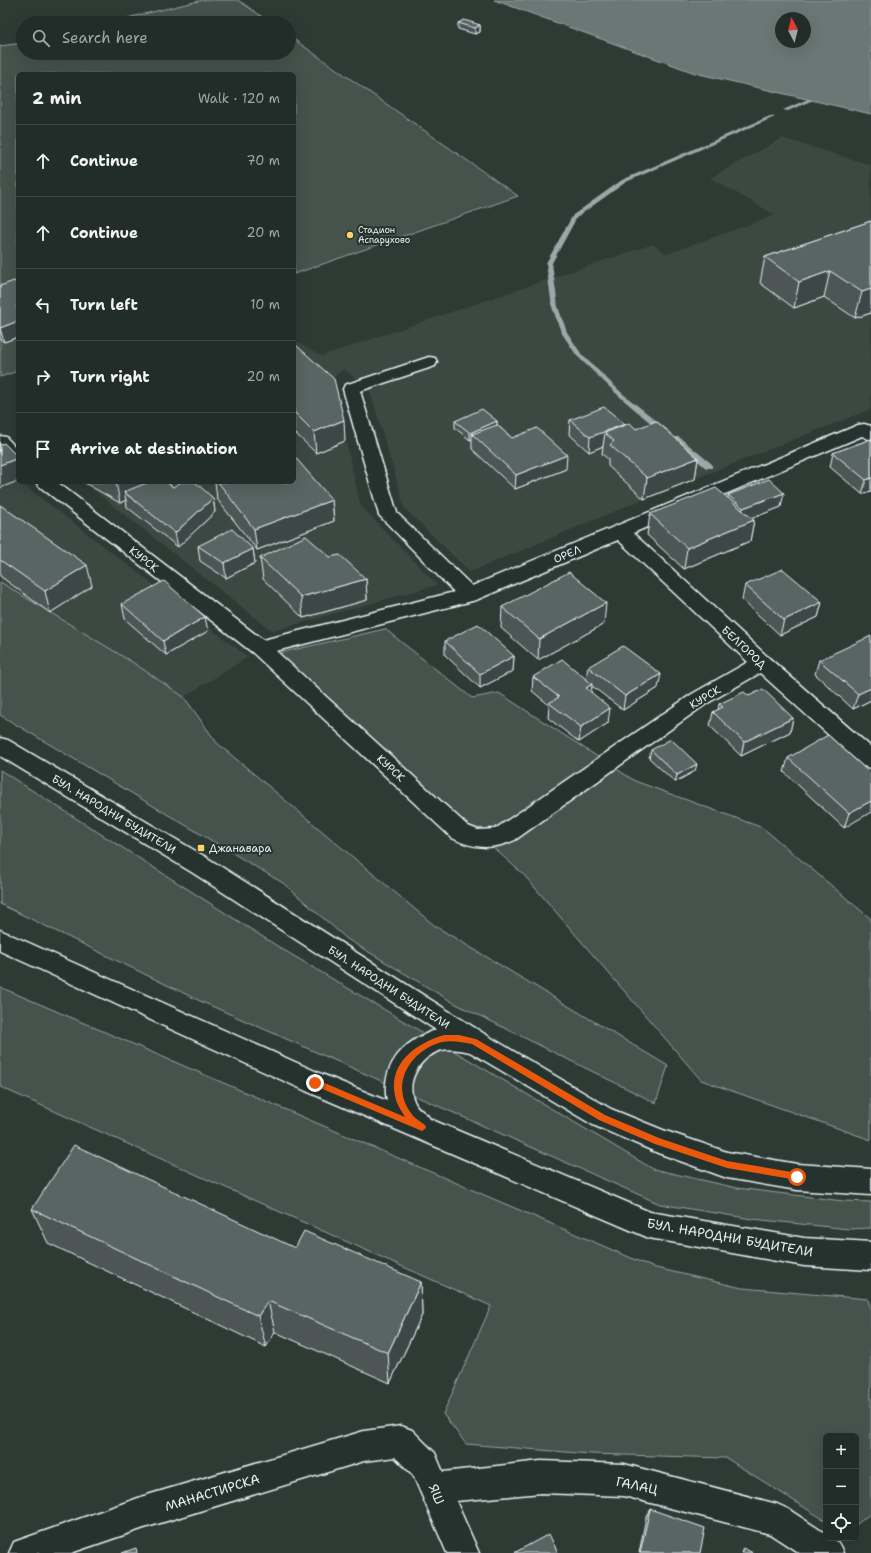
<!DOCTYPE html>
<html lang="en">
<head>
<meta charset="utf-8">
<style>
  :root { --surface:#222c28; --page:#2e3834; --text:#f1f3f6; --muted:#a2a7a8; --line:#3f4845 }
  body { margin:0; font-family:"Shantell Sans",sans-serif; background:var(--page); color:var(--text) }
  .controls { position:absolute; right:12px; bottom:12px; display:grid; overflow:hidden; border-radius:6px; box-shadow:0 4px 16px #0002 }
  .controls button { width:36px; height:36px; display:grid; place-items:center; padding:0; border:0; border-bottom:1px solid var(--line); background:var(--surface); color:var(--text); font:20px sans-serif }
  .compass { position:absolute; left:775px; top:12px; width:36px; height:36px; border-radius:50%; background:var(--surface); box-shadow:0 4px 16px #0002; rotate:353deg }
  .stop { position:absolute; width:12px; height:12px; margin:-9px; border:3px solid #ea580c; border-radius:50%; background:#fff }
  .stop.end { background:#ea580c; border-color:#fff; box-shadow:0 1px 4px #0008 }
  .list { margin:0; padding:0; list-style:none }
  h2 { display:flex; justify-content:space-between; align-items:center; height:52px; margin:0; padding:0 16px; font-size:17px }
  h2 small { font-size:13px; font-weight:400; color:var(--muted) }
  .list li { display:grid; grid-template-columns:26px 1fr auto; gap:12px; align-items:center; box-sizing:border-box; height:72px; padding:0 16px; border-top:1px solid var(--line) }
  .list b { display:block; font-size:15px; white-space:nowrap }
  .list em { font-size:13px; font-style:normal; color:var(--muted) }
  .icon { flex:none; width:22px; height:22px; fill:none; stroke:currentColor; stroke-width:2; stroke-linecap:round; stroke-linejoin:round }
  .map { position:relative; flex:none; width:871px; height:1553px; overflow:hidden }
  .search { position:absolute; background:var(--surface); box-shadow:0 4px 16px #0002; left:16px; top:16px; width:280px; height:44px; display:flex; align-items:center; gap:10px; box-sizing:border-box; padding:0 14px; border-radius:22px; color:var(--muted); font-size:15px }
  .panel { position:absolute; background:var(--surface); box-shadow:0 4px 16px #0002; left:16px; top:72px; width:280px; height:412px; border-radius:6px }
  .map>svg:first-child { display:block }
  .built { fill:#3b4843 }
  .green { fill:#45524e; stroke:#96a2a3 }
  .water { fill:#6b7775; stroke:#9da8a9; fill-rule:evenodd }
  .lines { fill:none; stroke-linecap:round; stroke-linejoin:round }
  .stream { fill:#9da8a9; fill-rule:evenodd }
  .minor-casing { stroke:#e8f1f8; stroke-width:3 }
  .major-casing { stroke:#e8f1f8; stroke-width:3 }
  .minor { fill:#26332d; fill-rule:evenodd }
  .major { fill:#26332d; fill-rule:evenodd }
  .wall { fill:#4d5755; stroke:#e8f1f8 }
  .shaded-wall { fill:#3e4745; stroke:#e8f1f8 }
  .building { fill:#596563; stroke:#e8f1f8 }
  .route { fill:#ea580c }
  .poi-dot { fill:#ffd166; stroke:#26332d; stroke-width:1.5 }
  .labels { text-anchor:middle; stroke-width:4; stroke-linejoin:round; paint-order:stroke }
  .far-poi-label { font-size:9px; fill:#e8f1f8; stroke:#26332d; text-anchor:start }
  .street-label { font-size:11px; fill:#e8f1f8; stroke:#26332d }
  .poi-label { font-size:11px; fill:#e8f1f8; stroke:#26332d; text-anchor:start }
  .near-street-label { font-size:13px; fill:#e8f1f8; stroke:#26332d }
</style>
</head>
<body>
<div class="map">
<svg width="871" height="1553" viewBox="0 0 871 1553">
  <rect width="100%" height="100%" fill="#2e3b35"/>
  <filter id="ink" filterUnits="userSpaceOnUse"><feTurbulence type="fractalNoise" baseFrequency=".025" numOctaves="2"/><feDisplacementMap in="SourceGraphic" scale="8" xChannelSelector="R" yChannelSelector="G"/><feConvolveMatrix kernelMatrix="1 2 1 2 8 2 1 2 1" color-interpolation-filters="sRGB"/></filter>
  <g filter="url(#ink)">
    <path class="built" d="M782,138L871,165V409L644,499L470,572L405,509L370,391L344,369L331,379L361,506L437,585L272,631L83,482H294V340L321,356L653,244L667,254L775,215L710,178Z
      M0,461L18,480V482H20L248,657L184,697L132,662L0,582Z"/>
    <path class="green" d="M203,0H238L271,23H106Z
      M289,36L518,196L294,274V74H18V371L0,377V46L23,43V53H289Z
      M0,582L132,662L184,697L217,743L435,926L668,1066L656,1103L454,1003L347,939L283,883L0,715Z
      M385,629L472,698L499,693L635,781L763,828L871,919V1140L701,1080L524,875L275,654Z
      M0,770L282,949L653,1169L737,1188L843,1201L871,1202V1228L849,1229L752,1219L660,1204L198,1000L0,904Z
      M0,987L652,1267L742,1288L868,1299L871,1311V1513L856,1525V1436H826V1521L726,1458L590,1454L466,1444L443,1414L491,1306L0,1087Z"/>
    <path class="water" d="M494,0H871V114L695,73ZM781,18H805V42H781Z"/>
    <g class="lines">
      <path class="stream" d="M808,99L813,100L788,111L783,110Z
        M770,116L775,117L626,182L577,217L552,263L558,307L567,332L582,355L623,394L668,430L664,432H661L619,396L577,356L561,332L552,307L546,263L573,215L622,180Z
        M673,437H679L712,464V468H706L673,441Z"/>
      <defs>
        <path id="minor" d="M429,357L435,358L437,362L435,366L360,391L397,513L472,586L858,425L864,424L871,426V440L862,436L633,533L769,658L871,747V768L863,766L760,673L706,704L515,840C493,850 474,849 452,838L253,653L39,486L36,482H57L263,640L454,592L379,515L343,389L345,385ZM618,540L748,662L692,694L495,829L478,830L468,826L276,651L476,600Z
          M0,436L6,437L18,450V466L12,465L0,452Z
          M401,1426L412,1430L435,1453L443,1472L541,1461L624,1464L777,1504L788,1509L826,1534V1538C837,1538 839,1543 843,1553H799L770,1534L624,1496L541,1493L456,1501L479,1553H447L413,1475L395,1457L364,1461L144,1528L71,1553H9L14,1542L144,1496L364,1431Z"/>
        <path id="major" d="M0,738L8,740L209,859L483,1033L611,1109L663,1130L727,1152L797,1164L871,1169V1195L797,1190L727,1178L658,1153L593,1125L470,1052C461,1050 451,1048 442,1050C421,1056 405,1080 414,1101C417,1110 426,1112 430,1119L650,1212L804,1238L871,1242V1270L804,1266L649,1238L306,1091L0,951V930L324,1075L387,1101C380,1066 404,1040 436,1030L193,873L0,756Z"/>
      </defs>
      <use href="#minor" class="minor-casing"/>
      <use href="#major" class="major-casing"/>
      <use href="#minor" class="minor"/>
      <use href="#major" class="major"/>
    </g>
    <path class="wall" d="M458,23L480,25V32L475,34L458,29Z
      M871,221V313L855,318L824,297L794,308L760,283L765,257Z
      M18,284V337L4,342L0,339V286Z
      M294,347L345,441L316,453L294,432Z
      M570,420L625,424V425L636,429L698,458L695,479L644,499L608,466V459L602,454L603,446L589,452L569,434Z
      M455,421H497V425L512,438L566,469L515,489L472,449V439L470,440L455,428Z
      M871,439V491L862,494L830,467L833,453Z
      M83,482H169L167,483L173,487L213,498L215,512L178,547L127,507L126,500L120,503Z
      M215,482H294L332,500L334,521L257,550L217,499Z
      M728,495L781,507L752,518L754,520L750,541L684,569L647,535L650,514L728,498Z
      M0,505L92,586L50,613L0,576Z
      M198,546L253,549L255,563L226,578L200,561Z
      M330,557L366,579L367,600L303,618L263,579L260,558Z
      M745,585L822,602L818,617L780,635L742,600Z
      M122,604L208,631L166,655L125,619Z
      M502,607L604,624L538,660L501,628Z
      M445,641L514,656L513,671L480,688L445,655Z
      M819,660L871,700L853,709L815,674Z
      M588,667L658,688L623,710L592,686L591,693L608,723L579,742L548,718L549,705L532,691L533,677L586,679Z
      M749,696L793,718L790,732L741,756L710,726L713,712L718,710L719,704Z
      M651,750L695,771L675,782L649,758Z
      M788,758L871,774L844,828L784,772Z
      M32,1209L295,1248L421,1282L422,1315L390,1383L275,1332L266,1347L48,1243Z
      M650,1509L700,1553H639L646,1517Z"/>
    <path class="shaded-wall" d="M480,25V32L475,34V28Z
      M830,271L824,297L794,308L799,282Z
      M871,289V313L855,318L862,292Z
      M18,321V337L4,342L0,328Z
      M344,420L345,441L316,453L314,432Z
      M497,421V428L472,434V439L470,440V433Z
      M625,424L623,438L605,433L603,446L589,452L590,437Z
      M567,455L566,469L515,489L516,475Z
      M18,458V481L0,488V465Z
      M698,458L695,479L644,499L647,478Z
      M871,478V491L862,494L866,480Z
      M116,482H169L131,498L124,492L126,500L120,503Z
      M784,493L781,507L740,523L743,508Z
      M213,498L215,512L178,547L175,533Z
      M332,500L334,521L257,550L254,529Z
      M754,520L750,541L684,569L687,548Z
      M253,549L255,563L226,578L224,563Z
      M87,565L92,586L50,613L45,591Z
      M366,579L367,600L303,618L301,597Z
      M822,602L818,617L780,635L784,620Z
      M606,603L604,624L538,660L539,639Z
      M205,617L208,631L166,655L163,641Z
      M514,656L513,671L480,688V674Z
      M661,674L658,688L623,710L625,696Z
      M592,684L591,699L586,688Z
      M871,688V700L853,709L858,694Z
      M610,708L608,723L579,742L581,727Z
      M793,718L790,732L741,756L744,742Z
      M697,764L695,771L675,782L677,775Z
      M871,801V812L844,828L849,813Z
      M421,1282L422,1315L390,1383L388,1353Z
      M268,1301L275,1332L266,1347L258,1316Z"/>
    <path class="building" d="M464,20L480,25L475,28L458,23Z
      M871,221V289L862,292L830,271L799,282L765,257Z
      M14,281L18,284V306L16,307L18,308V321L0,328V286Z
      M297,346L334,379L344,420L314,432L294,412V347Z
      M604,407L625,424L590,437L570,420Z
      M482,409L497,421L470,433L455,421Z
      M656,421L698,458L647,478L610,445L614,441L605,433L630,423L636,429Z
      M497,425L512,438L537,428L567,455L516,475L472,434Z
      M871,439V478L866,480L833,453Z
      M4,443L18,457V458L0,465V445Z
      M294,456L332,500L254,529L218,482H294Z
      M769,479L784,493L743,508L728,495Z
      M149,482H166L173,487L181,482H195L213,498L175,533L124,492Z
      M716,488L754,520L687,548L650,514Z
      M0,505L87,565L45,591L0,560Z
      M232,529L253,549L224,563L198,546Z
      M306,536L330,557L340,555L366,579L301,597L260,558Z
      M783,569L822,602L784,620L745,585Z
      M569,572L606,603L539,639L502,607Z
      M164,581L205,617L163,641L122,604Z
      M478,624L514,656L480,674L445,641Z
      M871,636V688L858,694L819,660Z
      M623,646L661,674L625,696L588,667Z
      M562,659L592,684L586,688L610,708L581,727L549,703L559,697L533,677Z
      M763,689L793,718L744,742L713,712L723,707L719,704L744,692L749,696Z
      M828,735L871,774V801L849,813L788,758Z
      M671,739L697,764L677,775L651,750Z
      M74,1145L295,1248L304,1231L421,1282L388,1353L268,1301L258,1316L32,1209Z
      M650,1509L705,1528L700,1553H640Z
      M549,1534L558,1553H514Z
      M136,1548L137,1553H122Z
      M743,1548L753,1553H741Z"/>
  </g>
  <path class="route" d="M444,1035H459L476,1039L605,1115L659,1138L727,1161L797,1173L801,1177L797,1180L727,1168L655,1144L599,1120L472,1044C462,1042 451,1040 442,1042C411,1050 389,1084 411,1113C414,1118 420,1121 425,1125L426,1128L422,1131L313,1085L311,1083L315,1079L405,1117C402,1112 398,1106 396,1100C386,1065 414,1044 444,1035Z"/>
  <g class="poi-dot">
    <circle cx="350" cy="235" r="4"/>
    <rect x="197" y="844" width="8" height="8" rx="2"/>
  </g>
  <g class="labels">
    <g class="far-poi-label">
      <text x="358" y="233">Стадион<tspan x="358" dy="10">Аспарухово</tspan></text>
    </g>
    <g class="street-label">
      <text transform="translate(567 554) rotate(-23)" y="4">ОРЕЛ</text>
      <text transform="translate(144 559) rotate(38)" y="4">КУРСК</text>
      <text transform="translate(744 647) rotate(43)" y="4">БЕЛГОРОД</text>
      <text transform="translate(705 697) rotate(-31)" y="4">КУРСК</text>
      <text transform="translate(391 768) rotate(43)" y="4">КУРСК</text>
      <text transform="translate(114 814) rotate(31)" y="4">БУЛ. НАРОДНИ БУДИТЕЛИ</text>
      <text transform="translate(389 987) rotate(33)" y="4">БУЛ. НАРОДНИ БУДИТЕЛИ</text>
    </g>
    <g class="poi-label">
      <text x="209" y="852">Джанавара</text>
    </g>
    <g class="near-street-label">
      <text transform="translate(730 1237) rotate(10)" y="5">БУЛ. НАРОДНИ БУДИТЕЛИ</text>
      <text transform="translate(637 1485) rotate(12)" y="5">ГАЛАЦ</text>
      <text transform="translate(212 1492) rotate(-17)" y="5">МАНАСТИРСКА</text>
      <text transform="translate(437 1494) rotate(67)" y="5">ЯШ</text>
    </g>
  </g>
</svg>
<div class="controls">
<button>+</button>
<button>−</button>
<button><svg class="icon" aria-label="locate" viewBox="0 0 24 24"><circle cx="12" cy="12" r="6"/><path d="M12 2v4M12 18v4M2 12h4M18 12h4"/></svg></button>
</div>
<svg class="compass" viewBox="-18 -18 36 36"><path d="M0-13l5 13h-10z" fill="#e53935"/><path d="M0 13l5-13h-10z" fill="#a2a7a8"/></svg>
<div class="stop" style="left:797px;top:1177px"></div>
<div class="stop end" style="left:315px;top:1083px"></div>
<div class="search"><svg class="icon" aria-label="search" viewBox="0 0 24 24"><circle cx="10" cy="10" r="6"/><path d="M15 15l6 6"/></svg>Search here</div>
<section class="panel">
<h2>2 min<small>Walk · 120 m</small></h2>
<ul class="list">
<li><svg class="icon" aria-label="ahead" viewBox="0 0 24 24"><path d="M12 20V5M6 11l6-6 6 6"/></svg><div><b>Continue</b></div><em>70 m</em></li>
<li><svg class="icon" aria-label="ahead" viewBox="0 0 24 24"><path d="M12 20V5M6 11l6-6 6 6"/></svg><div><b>Continue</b></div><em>20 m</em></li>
<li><svg class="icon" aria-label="left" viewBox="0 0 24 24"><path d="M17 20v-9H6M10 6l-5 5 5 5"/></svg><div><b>Turn left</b></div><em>10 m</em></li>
<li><svg class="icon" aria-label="right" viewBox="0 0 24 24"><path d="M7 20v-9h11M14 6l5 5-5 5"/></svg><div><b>Turn right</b></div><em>20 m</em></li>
<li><svg class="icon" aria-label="arrive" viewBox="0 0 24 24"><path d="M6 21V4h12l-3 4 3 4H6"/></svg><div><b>Arrive at destination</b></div></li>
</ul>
</section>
</div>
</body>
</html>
